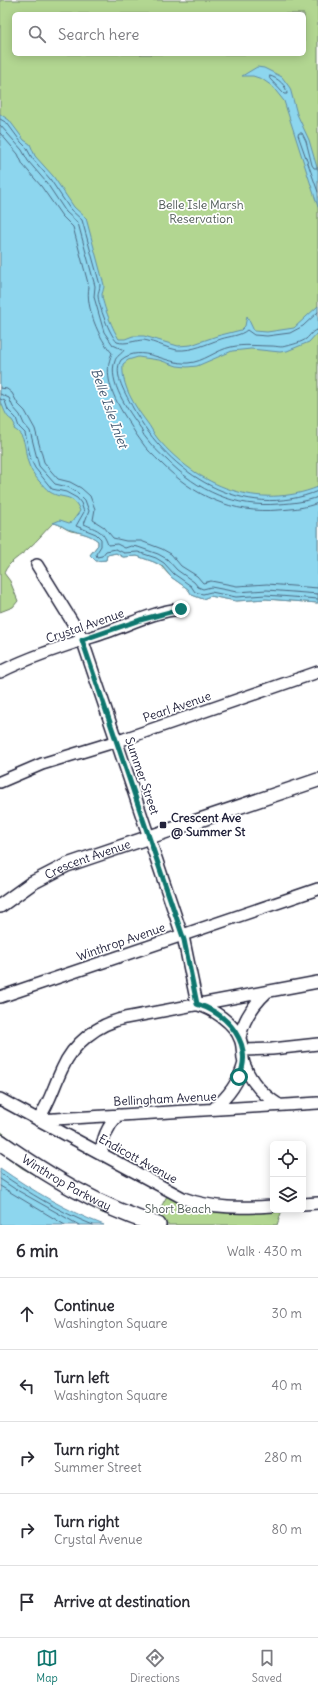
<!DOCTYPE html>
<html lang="en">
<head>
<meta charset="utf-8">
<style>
  :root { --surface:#fff; --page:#f2f2f3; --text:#2b2b33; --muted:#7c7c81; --line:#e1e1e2; --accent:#0f766e }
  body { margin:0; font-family:Delius,sans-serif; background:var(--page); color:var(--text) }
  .controls { position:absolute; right:12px; bottom:12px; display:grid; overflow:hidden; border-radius:6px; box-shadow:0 2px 10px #0003 }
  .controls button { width:36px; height:36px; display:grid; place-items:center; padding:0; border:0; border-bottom:1px solid var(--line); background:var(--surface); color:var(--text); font:20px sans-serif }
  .stop { position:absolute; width:12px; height:12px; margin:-9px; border:3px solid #0f766e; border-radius:50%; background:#fff }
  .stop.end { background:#0f766e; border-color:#fff; box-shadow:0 1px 4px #0008 }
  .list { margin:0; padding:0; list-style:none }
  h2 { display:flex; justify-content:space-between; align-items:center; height:52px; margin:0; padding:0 16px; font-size:17px }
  h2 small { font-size:13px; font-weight:400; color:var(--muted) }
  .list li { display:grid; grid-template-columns:26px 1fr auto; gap:12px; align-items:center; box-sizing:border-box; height:72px; padding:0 16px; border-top:1px solid var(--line) }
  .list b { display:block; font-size:15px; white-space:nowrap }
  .list p { margin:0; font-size:13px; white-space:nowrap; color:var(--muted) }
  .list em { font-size:13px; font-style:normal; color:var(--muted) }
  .icon { flex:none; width:22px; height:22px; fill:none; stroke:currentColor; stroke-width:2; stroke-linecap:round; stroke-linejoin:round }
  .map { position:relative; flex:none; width:318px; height:1225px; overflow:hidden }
  .search { position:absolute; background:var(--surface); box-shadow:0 2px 10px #0003; left:12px; right:12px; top:12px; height:44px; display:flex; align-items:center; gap:10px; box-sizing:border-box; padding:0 14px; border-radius:6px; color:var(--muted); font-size:15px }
  .sheet { height:412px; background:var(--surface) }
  nav { display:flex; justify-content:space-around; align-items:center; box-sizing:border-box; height:56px; border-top:1px solid var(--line); background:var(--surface); font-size:11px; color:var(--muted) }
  nav a { display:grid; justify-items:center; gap:2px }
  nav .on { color:var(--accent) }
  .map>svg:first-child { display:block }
  .green { fill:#b2d691; stroke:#6a7c66; fill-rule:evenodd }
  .water { fill:#8dd6ee; stroke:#628ea6 }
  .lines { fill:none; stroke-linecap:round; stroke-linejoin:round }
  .shore { stroke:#4d6a83; stroke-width:1 }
  .minor-casing { stroke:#22223b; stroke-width:14 }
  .tertiary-casing { stroke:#22223b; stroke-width:16 }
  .secondary-casing { stroke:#22223b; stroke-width:18 }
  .minor { stroke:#fff; stroke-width:11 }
  .tertiary { stroke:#fff; stroke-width:13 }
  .secondary { stroke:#fff; stroke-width:15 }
  .route { stroke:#0f766e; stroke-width:5 }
  .poi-dot { fill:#22223b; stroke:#fff; stroke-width:1.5 }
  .labels { text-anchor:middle; stroke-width:3.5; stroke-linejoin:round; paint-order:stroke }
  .park-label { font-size:12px; fill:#4d5855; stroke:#fff }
  .street-label { font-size:12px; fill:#22223b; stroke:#fff }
  .poi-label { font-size:12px; font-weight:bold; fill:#22223b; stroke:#fff; text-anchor:start }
  .water-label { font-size:13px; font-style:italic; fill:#425871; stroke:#fff }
</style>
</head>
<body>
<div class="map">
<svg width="318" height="1225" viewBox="0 0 318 1225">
  <rect width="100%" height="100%" fill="#fff"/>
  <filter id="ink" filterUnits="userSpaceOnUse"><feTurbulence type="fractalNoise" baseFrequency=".025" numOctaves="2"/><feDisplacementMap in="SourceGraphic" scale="8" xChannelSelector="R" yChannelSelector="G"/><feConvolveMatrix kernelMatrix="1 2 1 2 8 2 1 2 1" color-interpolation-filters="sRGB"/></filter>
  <g filter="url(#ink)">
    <path class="green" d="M0,0H318V603L266,599L236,601L210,596L203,599L192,595L188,589L171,577L161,566L154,562L137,556L123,557L116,553L107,555L106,560L96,561L90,555L98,545V541C90,534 81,533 71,531C64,529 61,524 53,523C45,531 37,541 29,548C20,557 9,561 4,573L10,581L18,601L13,607L0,612ZM14,14H304V54H14Z
      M0,1131C45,1165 100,1202 156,1216L173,1185L197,1200L282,1210L277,1225H137L102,1213L80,1201L22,1168L0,1152Z"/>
    <path class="water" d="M257,67L264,68L282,77L290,88L297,114L309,140L318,171V207L284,101L272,86L262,79L253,76H242Z
      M0,114L9,120L24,140L30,144L35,156L53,176L74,207L86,218L104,285C104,288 103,291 102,294C102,304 114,332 119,339H125L133,336H144L178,346L191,345L217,336L241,330L245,326L247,316L254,331L267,332L294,328L318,306V332L309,342L287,351L280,352L251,349L232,351L197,366L187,367L177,366L159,360L138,357L128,360L123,364C121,385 134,405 146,421C151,427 153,433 158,439C198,486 258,511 318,487V603L266,599L236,601L210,596L203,599L192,595L188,589L171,577L162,566L154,562L137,556L123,557L116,553L107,555L106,560L96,561L90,555L98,545V541C90,534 80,533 71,530C64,529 62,524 53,523L60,520L69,523L72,522L80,511C73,492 62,500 50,492C46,489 42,484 39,481C34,475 30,469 28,462C24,450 27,436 14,429L15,425L12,420C5,417 4,407 0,401Z
      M0,1168C33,1191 67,1211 104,1225H0Z"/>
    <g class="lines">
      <path class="shore" d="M270,76C278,78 287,86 287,94H284L270,79Z
        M0,119L7,123L21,142L26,147L32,158L50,179L70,209L82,220L100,285C100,289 98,292 98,295C98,305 110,335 117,342C126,345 135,340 144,340C156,342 166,348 177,350C193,351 206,344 221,339C230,336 240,336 247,330L254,335L267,336L290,333L303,326L318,312
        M0,125L22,150L28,161L46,182L66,212L78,223L95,286L94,297L104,332L113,345L124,350C122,354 116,356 115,361C107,381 129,412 140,427C142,431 143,435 146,438C152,446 159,453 167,460C198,491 235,508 279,504C293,503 305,502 318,497
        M0,133L18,154L23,165L41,186L62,216L73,227L89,287C85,306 99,339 112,353C103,374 112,394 123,413C129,422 134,432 141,441C146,449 154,456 161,463C194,496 232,514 279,510C293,509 305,508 318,503
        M318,168H314L312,165L306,141L302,133H299L298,135L318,192
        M318,330C312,330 311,335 306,339C302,342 292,345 286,346C281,348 277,346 271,346C258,346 244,344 231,347C216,350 204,362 188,363C166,365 142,343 121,360C112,374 127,396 133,408C169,474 243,522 318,491
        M0,388L7,389L12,393L18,404L25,411L35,429L44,462L51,471L58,479L70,482L81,488L90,496L95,509L93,520L104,527L113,538L126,541H141L162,549L171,554L181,566L197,576L203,583L211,581L237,586L267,584L318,588
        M0,394L9,398L13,407L20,415L24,424L30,431L39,466L55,484L68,487L78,493L85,500L89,511L84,524C97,530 103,530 108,545L117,544L125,548L131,546L138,547L158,554L167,559L177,570L194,582L198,587L203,589L211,587L237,592L267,590L318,594
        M0,399L5,401L8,410L16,418L19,427L25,433L31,460L35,468L52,489L66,492L77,498L81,503L84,512L76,526L96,534L101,539V546L96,554L97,557L102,556L106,551L116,549L124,553L138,552L156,558L164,563L174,574L191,586L195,592L203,594L211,592L236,597L266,595L318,599
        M0,1173C29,1193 60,1212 93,1225
        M0,1179L15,1189L79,1225
        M0,1186L65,1225"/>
      <defs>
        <path id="minor" d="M37,565L81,636L184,941L197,1004
          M0,672C34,655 71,644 107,632C130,624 156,611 181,609
          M0,782L42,764L124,739L318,672
          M0,997L318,889
          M198,1005C213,1009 234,1023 240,1039C244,1047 241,1058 245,1066C251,1082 265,1096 279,1105
          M240,1038C243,1019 254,1004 268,991
          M243,1050L272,1049L318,1044
          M0,1099L183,1198C213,1209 242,1208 273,1206
          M213,1109C228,1097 239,1082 244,1063
          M38,1120C50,1102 53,1088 62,1069C73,1043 98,1024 125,1018L318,982
          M39,1120L318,1103
          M102,1155C101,1140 108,1126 118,1115
          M303,1204L318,1203"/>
        <g id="tertiary">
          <path id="s1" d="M0,906L32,883L67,865L318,780"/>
        </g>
        <g id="secondary">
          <path id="s2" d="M0,1142C49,1176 101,1208 158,1225"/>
        </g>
      </defs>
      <use href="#minor" class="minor-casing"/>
      <use href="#tertiary" class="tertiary-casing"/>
      <use href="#secondary" class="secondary-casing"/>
      <use href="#minor" class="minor"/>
      <use href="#tertiary" class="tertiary"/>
      <use href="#secondary" class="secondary"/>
    </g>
  </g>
  <g class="lines" filter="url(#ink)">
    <path class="route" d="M181,609L140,620L82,640L184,940L197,1004C228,1014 254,1044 239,1077"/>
  </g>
  <rect class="poi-dot" x="159" y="821" width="8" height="8" rx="2"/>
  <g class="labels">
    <g class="park-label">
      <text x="201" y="209">Belle Isle Marsh<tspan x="201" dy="14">Reservation</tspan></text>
      <text x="178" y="1213">Short Beach</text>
    </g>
    <g class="street-label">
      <text transform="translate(85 626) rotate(-19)" y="4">Crystal Avenue</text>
      <text transform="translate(177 707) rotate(-19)" y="4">Pearl Avenue</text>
      <text transform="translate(142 776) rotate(71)" y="4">Summer Street</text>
      <text dy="4" stroke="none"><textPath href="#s1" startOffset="100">Crescent Avenue</textPath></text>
      <text transform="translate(121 942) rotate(-19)" y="4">Winthrop Avenue</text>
      <text transform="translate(165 1099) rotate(-3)" y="4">Bellingham Avenue</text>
      <text transform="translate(138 1159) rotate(29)" y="4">Endicott Avenue</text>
      <text dy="4" stroke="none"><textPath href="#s2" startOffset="78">Winthrop Parkway</textPath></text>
    </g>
    <g class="poi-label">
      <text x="171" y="822">Crescent Ave<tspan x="171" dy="14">@ Summer St</tspan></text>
    </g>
    <g class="water-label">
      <text transform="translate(110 408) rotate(70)" y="5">Belle Isle Inlet</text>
    </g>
  </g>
</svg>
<div class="controls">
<button><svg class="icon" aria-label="locate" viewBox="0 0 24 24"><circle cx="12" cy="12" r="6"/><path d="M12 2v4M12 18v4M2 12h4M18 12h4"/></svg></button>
<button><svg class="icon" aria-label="layers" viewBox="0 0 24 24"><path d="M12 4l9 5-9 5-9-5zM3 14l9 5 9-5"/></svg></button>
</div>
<div class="stop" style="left:239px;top:1077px"></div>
<div class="stop end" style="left:181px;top:609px"></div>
<div class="search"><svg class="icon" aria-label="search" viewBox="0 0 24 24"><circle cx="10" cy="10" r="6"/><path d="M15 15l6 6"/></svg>Search here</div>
</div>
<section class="sheet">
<h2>6 min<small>Walk · 430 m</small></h2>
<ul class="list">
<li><svg class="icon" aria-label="ahead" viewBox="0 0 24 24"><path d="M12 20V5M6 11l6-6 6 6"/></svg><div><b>Continue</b><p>Washington Square</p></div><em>30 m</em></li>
<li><svg class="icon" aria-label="left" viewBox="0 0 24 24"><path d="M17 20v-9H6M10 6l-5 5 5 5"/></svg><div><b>Turn left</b><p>Washington Square</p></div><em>40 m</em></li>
<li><svg class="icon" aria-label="right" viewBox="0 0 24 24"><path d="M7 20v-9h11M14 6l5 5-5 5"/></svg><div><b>Turn right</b><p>Summer Street</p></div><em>280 m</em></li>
<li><svg class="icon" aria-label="right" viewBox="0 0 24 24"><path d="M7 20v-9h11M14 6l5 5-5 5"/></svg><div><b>Turn right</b><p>Crystal Avenue</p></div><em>80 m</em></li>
<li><svg class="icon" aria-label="arrive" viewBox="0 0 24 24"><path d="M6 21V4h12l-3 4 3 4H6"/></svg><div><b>Arrive at destination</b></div></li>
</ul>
</section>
<nav>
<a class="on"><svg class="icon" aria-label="map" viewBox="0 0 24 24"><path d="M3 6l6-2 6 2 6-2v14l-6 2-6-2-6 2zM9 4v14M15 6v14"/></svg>Map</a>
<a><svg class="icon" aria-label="directions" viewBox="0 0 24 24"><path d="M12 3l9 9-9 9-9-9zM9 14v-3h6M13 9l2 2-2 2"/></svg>Directions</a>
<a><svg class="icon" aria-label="saved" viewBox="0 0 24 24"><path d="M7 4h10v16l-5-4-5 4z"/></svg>Saved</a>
</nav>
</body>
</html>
